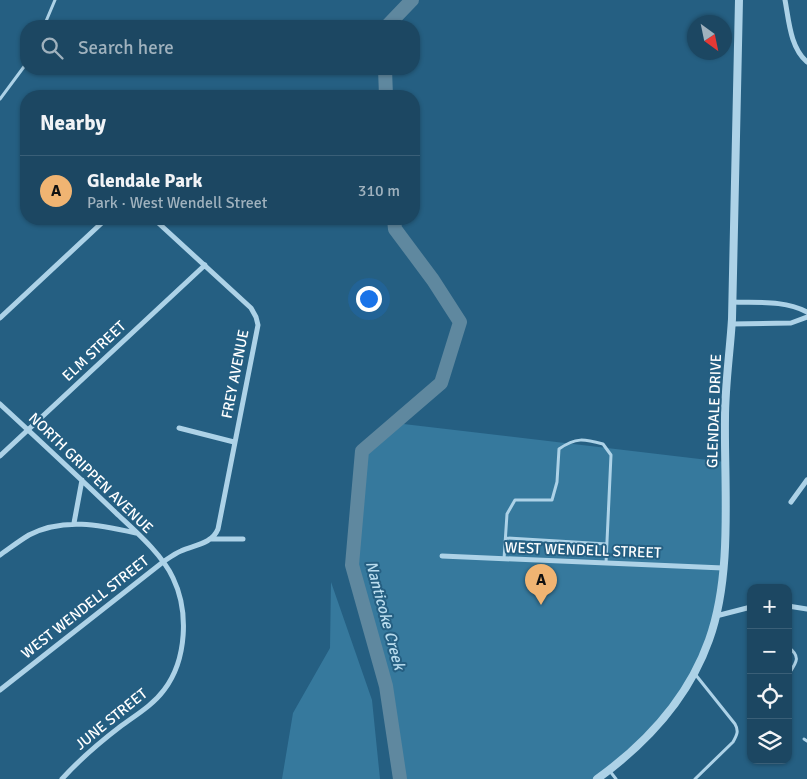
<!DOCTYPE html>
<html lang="en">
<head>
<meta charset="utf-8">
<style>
  :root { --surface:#1c4762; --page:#29516b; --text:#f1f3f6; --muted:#a0b2be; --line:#3a5f77; --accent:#f0b472 }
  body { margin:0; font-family:Signika,sans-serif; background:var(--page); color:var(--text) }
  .controls { position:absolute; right:15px; bottom:15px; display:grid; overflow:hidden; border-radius:10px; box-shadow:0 1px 4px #0004 }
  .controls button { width:45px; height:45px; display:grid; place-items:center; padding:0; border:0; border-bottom:1px solid var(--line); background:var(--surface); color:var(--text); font:25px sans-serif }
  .compass { position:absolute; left:687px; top:15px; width:45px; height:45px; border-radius:50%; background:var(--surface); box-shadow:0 1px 4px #0004; rotate:147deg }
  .you { position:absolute; left:368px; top:298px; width:18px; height:18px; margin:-12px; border:4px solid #fff; border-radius:50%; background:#1a73e8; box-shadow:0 0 0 8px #1a73e833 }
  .badge { display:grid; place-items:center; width:32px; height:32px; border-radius:50%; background:var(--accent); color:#111; font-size:16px; font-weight:700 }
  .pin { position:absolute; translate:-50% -41px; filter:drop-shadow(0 1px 2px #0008) }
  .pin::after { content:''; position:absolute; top:26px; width:18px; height:15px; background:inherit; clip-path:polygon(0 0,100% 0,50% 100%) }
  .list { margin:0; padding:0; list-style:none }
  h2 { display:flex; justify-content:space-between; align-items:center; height:65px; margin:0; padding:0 20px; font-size:21px }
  h2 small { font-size:16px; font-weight:400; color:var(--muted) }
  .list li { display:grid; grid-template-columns:32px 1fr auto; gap:15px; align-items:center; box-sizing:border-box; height:70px; padding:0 20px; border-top:1px solid var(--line) }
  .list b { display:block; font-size:19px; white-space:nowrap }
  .list p { margin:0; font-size:16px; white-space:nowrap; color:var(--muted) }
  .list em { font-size:16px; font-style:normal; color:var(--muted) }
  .icon { flex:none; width:28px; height:28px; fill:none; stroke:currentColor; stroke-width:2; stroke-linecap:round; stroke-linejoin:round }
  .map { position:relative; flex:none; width:807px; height:779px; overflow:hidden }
  .search { position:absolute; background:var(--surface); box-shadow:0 1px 4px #0004; left:20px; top:20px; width:400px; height:55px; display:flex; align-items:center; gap:12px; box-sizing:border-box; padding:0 18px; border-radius:20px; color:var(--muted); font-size:19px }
  .panel { position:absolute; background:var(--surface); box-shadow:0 1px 4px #0004; left:20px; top:90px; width:400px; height:135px; border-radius:20px }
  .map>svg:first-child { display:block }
  .green { fill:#36799d }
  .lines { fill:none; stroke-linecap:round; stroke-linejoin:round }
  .river { stroke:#5f889f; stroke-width:14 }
  .service { stroke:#add2e7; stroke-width:3 }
  .minor { stroke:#add2e7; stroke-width:5 }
  .tertiary { stroke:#add2e7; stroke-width:8 }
  .labels { text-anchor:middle; stroke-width:4; stroke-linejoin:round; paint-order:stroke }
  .street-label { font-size:15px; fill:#fff; stroke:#255f82 }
  .water-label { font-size:16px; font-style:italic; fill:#b9dcee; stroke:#255f82 }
</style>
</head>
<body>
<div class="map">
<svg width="807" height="779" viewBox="0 0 807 779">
  <rect width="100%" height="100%" fill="#255f82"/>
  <path class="green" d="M395,423L725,462L721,593L695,673L658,726L597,779H398L386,686L352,565L362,451Z
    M331,582L372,700L380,779H282L293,713L330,648Z"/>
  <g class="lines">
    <path class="river" d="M387,26L412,0
      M385,69L386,96
      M394,219L395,229L433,280L460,322L441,383L362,451L352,565L386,686L400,779"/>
    <path class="service" d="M44,26L55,0
      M0,99L26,64
      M506,538L607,544
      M504,559L507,514L515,500H552L557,482L559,449C576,437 584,439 603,444L611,455L606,563
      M788,647C802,657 796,663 788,675
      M804,739L807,741
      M609,770L616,779
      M695,779L733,742C737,735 739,731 735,724L695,674"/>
    <path class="minor" d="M785,0C789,21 790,47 807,62
      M732,302C758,303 784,300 807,312
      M0,318L106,219
      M731,324L791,323L807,317
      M0,404C39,440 78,476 116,513C135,531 162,554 173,578C189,611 187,660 164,690C153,705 136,715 121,726C100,742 80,759 62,779
      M179,428L234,442
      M0,456L205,265
      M791,502L807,480
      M74,523L82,480
      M212,539H243
      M0,555C10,548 19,541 29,535C63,517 100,525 136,533
      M442,556L723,568
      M788,606L807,609
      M716,616L751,607
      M0,690L163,562C169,558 174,554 181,551C194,545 212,544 218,529L258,325L256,317L251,308L154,219"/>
    <path class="tertiary" d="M597,779C647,743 688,699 709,640C733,574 724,487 725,418C725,385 730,352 732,319C735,212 737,106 739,0"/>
  </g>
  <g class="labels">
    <g class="street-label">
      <text transform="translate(94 351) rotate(-43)" y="5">ELM STREET</text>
      <text transform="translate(235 374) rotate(-79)" y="5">FREY AVENUE</text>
      <text transform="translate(714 411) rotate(-88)" y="5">GLENDALE DRIVE</text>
      <text transform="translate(91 473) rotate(44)" y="5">NORTH GRIPPEN AVENUE</text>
      <text transform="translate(583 550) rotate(2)" y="5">WEST WENDELL STREET</text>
      <text transform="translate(85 607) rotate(-38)" y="5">WEST WENDELL STREET</text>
      <text transform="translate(111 719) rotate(-39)" y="5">JUNE STREET</text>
    </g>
    <g class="water-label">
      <text transform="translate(386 615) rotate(75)" y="6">Nanticoke Creek</text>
    </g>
  </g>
</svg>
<div class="controls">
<button>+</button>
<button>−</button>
<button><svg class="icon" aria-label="locate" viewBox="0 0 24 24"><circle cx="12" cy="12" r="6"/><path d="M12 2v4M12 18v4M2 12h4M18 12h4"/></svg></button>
<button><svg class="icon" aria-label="layers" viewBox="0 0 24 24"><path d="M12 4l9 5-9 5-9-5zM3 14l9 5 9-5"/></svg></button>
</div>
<svg class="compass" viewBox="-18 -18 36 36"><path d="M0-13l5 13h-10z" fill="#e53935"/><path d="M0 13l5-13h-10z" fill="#a0b2be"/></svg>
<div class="you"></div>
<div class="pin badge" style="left:541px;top:605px">A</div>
<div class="search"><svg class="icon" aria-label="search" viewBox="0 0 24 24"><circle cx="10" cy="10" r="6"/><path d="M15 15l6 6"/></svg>Search here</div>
<section class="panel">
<h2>Nearby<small></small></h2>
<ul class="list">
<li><span class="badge">A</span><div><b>Glendale Park</b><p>Park · West Wendell Street</p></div><em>310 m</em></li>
</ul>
</section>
</div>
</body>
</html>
